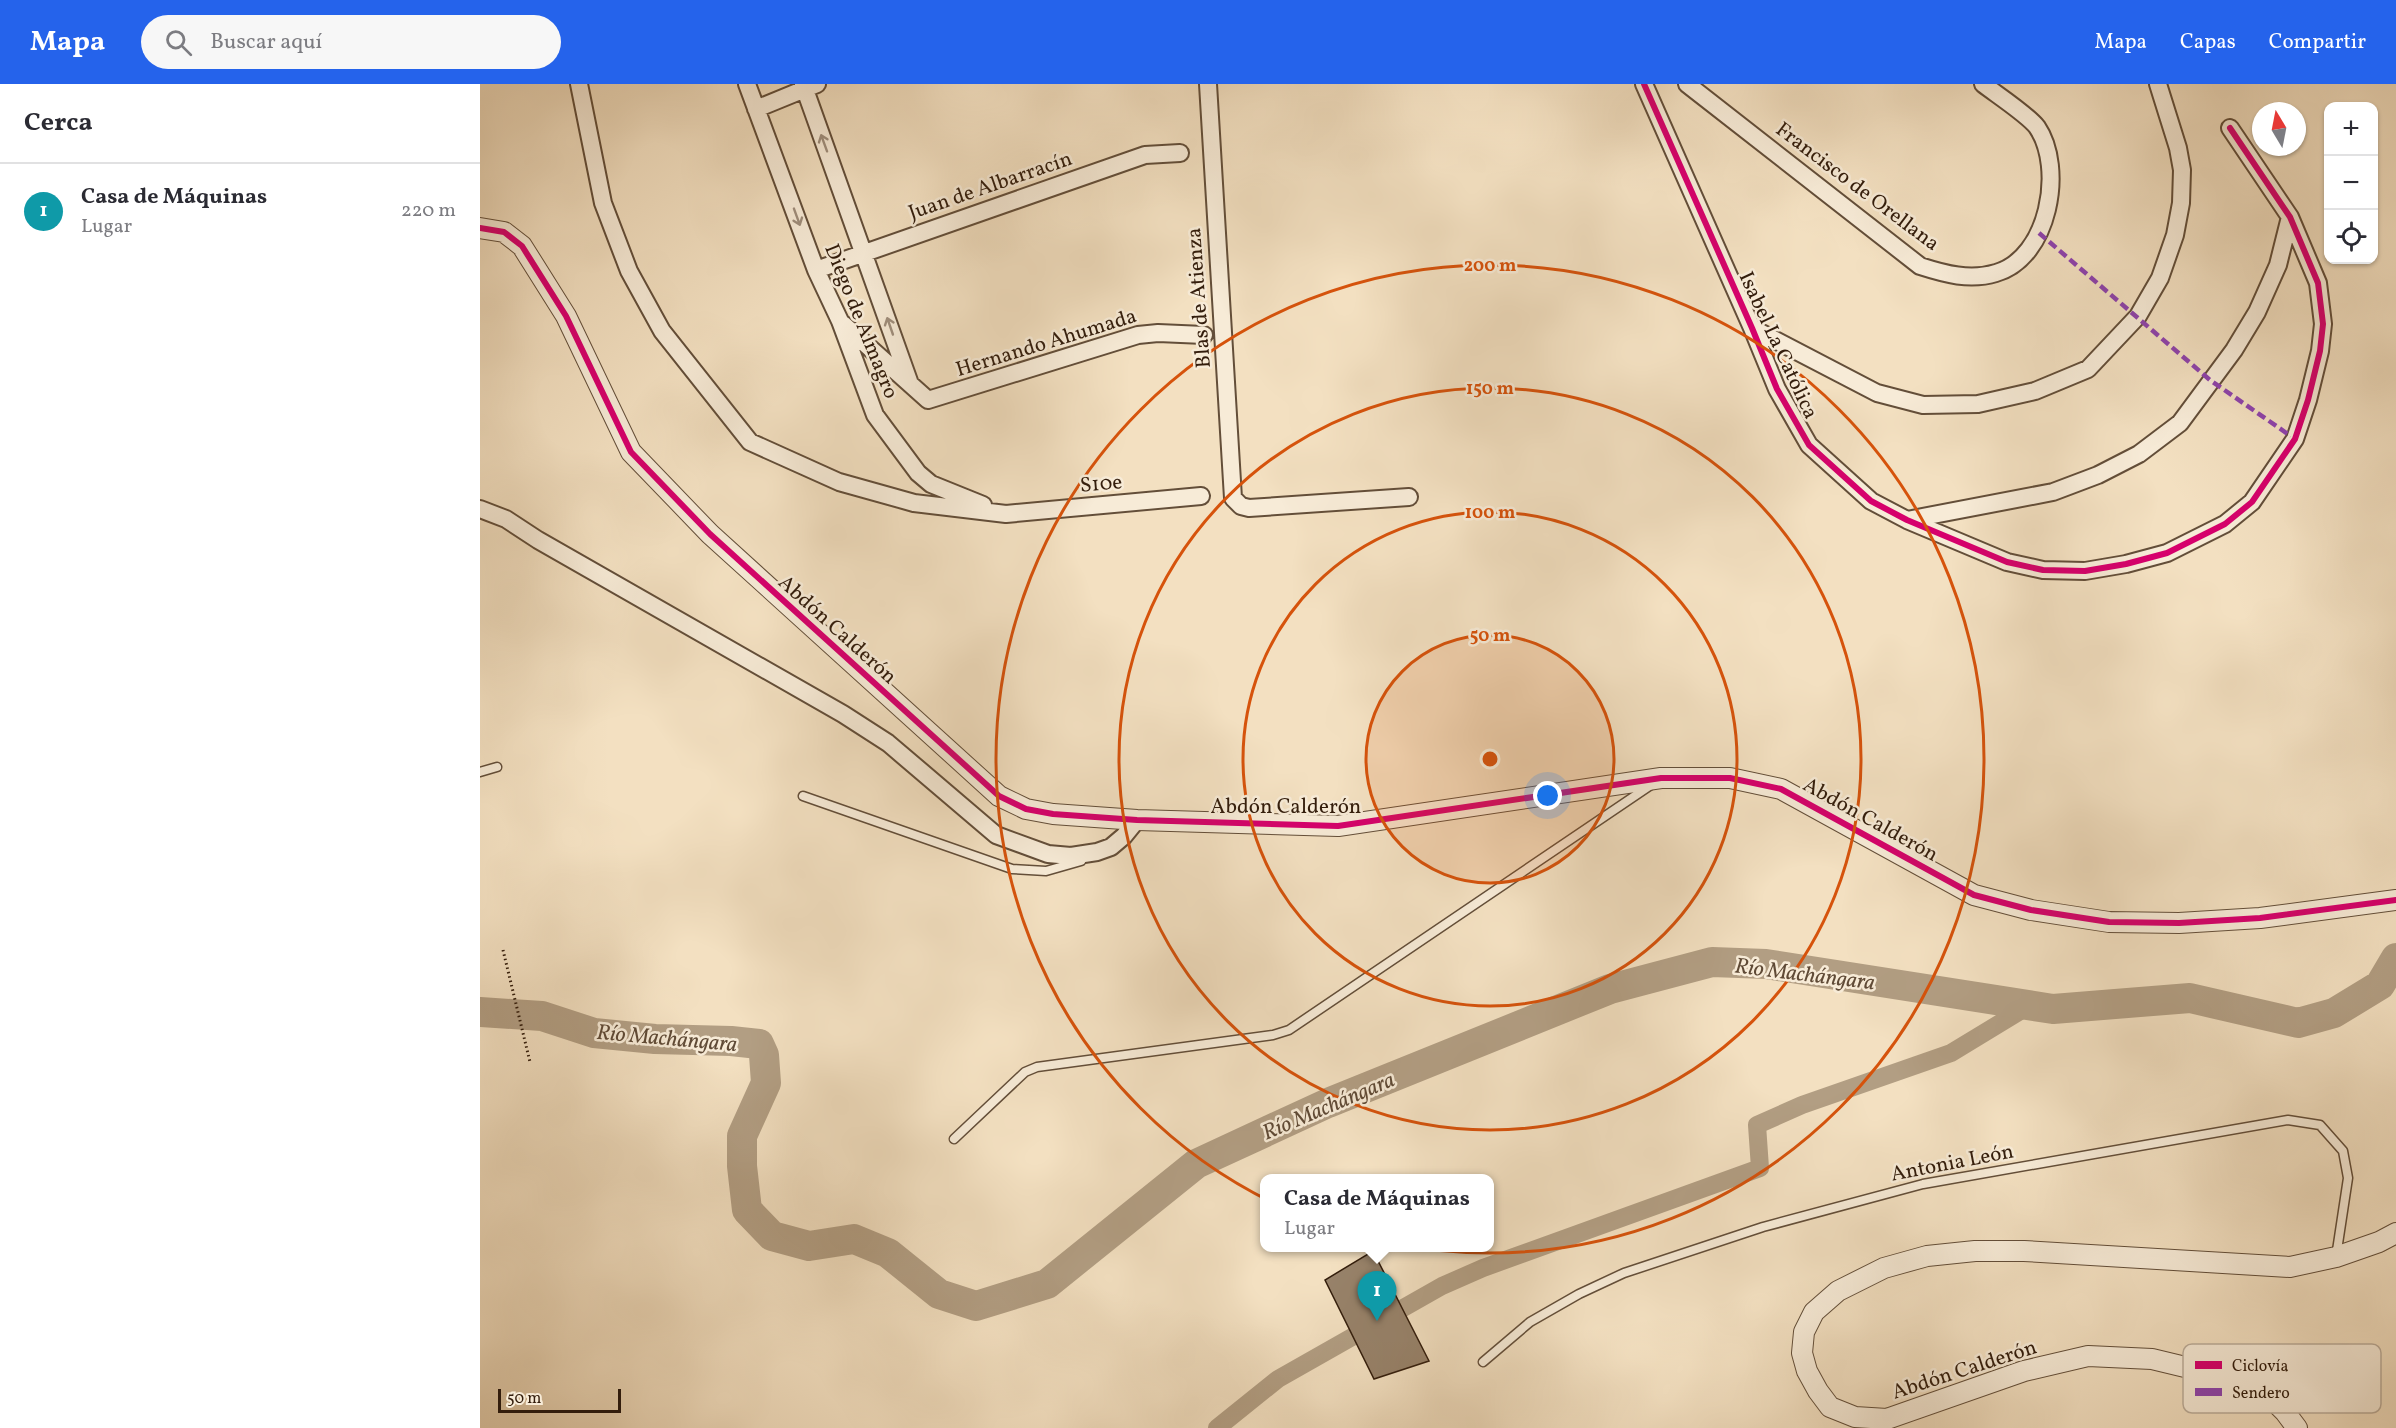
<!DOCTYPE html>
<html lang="es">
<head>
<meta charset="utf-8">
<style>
  :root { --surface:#fff; --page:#f7f7f7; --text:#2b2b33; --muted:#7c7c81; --line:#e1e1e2; --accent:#2563eb }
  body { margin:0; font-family:Vollkorn,serif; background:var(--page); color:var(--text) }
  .controls { position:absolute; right:18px; top:18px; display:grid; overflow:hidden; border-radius:12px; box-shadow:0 2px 4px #0004 }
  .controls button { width:54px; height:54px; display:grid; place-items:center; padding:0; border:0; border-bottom:2px solid var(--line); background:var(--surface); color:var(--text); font:30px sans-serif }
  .compass { position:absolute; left:1772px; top:18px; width:54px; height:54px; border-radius:50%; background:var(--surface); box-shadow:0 2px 4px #0004; rotate:350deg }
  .scale { position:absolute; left:18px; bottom:15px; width:123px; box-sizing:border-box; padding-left:6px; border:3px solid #331d0c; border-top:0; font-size:16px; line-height:21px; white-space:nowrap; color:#331d0c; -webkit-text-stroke:4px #f7ebd7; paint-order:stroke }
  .you { position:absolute; left:1068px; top:712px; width:21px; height:21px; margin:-15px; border:4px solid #fff; border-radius:50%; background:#1a73e8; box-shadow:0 0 0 9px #1a73e833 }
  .badge { display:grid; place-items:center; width:39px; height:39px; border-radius:50%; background:var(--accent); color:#fff; font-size:20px; font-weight:700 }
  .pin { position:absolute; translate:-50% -50px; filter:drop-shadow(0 2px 3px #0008) }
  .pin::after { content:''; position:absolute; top:32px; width:21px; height:18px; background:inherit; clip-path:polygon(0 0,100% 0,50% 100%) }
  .popup { position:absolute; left:780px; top:1090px; width:234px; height:78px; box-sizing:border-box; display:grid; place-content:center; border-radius:12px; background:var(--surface); filter:drop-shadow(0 2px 4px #0005); font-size:20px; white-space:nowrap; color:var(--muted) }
  .popup b { font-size:22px; color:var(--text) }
  .popup::after { content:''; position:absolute; left:50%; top:100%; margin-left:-12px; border:12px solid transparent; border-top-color:var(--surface) }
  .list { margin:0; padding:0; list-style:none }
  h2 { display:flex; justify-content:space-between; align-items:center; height:78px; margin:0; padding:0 24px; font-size:26px }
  h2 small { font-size:20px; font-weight:400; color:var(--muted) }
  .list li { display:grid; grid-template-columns:39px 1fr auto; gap:18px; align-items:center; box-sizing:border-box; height:96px; padding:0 24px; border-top:2px solid var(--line) }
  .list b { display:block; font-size:22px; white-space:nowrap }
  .list p { margin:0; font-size:20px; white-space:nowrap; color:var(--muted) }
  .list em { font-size:20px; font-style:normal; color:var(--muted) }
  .icon { flex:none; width:33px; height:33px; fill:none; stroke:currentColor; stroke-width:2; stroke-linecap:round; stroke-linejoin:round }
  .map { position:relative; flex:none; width:1916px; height:1344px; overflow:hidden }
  header { display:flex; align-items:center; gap:36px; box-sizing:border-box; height:84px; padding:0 30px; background:var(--accent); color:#fff }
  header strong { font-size:28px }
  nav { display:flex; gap:33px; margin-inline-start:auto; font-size:21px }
  .search { width:420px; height:54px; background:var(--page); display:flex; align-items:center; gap:15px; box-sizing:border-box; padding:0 21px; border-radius:33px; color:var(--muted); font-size:22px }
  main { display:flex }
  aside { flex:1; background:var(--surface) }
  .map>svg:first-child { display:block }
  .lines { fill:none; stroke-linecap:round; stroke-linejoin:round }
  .canal { stroke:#b29e83; stroke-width:18 }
  .river { stroke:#b29e83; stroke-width:30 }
  .building { fill:#97826a; stroke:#331d0c; stroke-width:1.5 }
  .service-casing { stroke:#634e39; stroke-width:11 }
  .minor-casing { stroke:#634e39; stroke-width:20 }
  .tertiary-casing { stroke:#634e39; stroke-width:22 }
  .path { stroke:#331d0c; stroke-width:3; stroke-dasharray:1.5 3; stroke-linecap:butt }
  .service { stroke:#f7ebd7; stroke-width:8 }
  .minor { stroke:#f7ebd7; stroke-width:16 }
  .tertiary { stroke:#f7ebd7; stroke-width:20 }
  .quiet { stroke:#8e44ad; stroke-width:4.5; stroke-dasharray:9 4.5; stroke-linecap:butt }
  .cycleway-casing { stroke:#f7ebd7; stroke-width:10 }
  .cycleway { stroke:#d6006c; stroke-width:6 }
  .oneway { stroke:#9f8e7c }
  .ring { fill:none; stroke:#d6530c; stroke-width:3 }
  .labels { text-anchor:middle; stroke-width:5; stroke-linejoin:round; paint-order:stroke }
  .street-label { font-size:21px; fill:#331d0c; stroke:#f7ebd7 }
  .water-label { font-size:22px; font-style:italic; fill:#5f4a36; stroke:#f7ebd7 }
  .key { fill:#f7ebd7; stroke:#bcad9a; stroke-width:1.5 }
  .key-label { font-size:16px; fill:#331d0c }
  .centre { fill:#d6530c; stroke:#f7ebd7; stroke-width:3 }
  .ring-label { font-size:18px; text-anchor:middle; font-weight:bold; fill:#d6530c; stroke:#f7ebd7; stroke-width:5; stroke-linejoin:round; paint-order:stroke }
</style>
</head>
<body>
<header>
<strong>Mapa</strong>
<div class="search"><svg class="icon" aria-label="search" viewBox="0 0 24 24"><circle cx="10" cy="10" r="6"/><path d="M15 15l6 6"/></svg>Buscar aquí</div>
<nav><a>Mapa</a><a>Capas</a><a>Compartir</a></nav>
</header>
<main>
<aside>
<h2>Cerca<small></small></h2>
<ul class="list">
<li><span class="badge" style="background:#0f9aa8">1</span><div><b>Casa de Máquinas</b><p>Lugar</p></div><em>220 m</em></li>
</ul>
</aside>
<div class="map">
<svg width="1916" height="1344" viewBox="0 0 1916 1344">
  <rect width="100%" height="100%" fill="#f3e0c1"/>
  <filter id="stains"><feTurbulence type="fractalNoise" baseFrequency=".00333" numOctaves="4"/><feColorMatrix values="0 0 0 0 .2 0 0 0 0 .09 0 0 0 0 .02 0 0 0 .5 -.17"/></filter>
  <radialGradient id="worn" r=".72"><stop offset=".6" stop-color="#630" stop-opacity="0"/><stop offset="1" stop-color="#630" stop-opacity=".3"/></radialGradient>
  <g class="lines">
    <path class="canal" d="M737,1344L798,1295L962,1202L1003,1184L1280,1084L1277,1041L1322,1021L1471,969L1550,921"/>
    <path class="river" d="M0,928L62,932L114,949L175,955L251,957L279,960L284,971L286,999L262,1052V1082L267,1126L292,1152L329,1162L374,1155L408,1169L459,1210L496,1222L567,1200L716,1080L848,1019L1130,905L1232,878L1286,880L1573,925L1710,914L1818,939L1854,929L1900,901L1916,874"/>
  </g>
  <path class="building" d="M893,1167L949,1277L894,1295L845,1196Z"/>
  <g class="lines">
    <defs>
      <path id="service" d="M0,688L17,683
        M323,712L532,785L566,787L601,777
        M474,1055L545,988L557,983L793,951L809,946L1171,701
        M1003,1278L1050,1238L1099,1210L1144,1189L1283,1143L1443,1100L1808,1036L1840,1041L1863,1067L1868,1094L1856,1173"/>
      <path id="minor" d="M99,0L123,119L149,187L182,247L270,358L359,398L434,419L526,430L721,412
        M267,0L336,186L360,237L395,331L438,389L451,400L503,421
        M323,0L429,297
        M728,0L753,414L761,422L769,424L929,413
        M1164,0L1272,244L1297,305L1329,361L1391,417L1427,436L1527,478L1563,486L1605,487L1646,480L1687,469L1745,440L1772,418L1815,355L1828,316L1840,267L1843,240L1838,199L1810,133L1750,44
        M1207,0L1440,182C1465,190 1490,197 1516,189C1569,174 1585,84 1557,43C1548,31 1516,10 1503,0
        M276,25L337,0
        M336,186L665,71L700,69
        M363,240L448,316L658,251L678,249L724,251
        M1272,244L1397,309L1443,321L1498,320L1555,307L1608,285L1658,232L1680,194L1695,151L1701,119L1702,86L1698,64L1678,0
        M0,425L26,435L58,456L363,630L408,659L516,751L568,770L591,772L617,768L631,763L644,752L657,736
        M1427,436L1573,408L1618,391L1659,370L1700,339L1754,266L1777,228L1798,181L1810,133"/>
      <path id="tertiary" d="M0,144L24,148L42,162L86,232L151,368L230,450L519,712L546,725L573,730L657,736L858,742L1181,694H1250L1301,705L1494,811L1551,826L1629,838L1699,839L1780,834L1916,816
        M1817,1344L1805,1328L1784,1307L1730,1289L1672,1275L1608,1272L1544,1287L1407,1335L1375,1333L1350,1323L1338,1307L1327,1287L1322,1269L1324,1248L1334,1228L1358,1207L1404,1184L1447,1172L1495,1167H1544L1810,1183L1856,1173L1899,1158L1916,1149"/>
    </defs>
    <use href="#service" class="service-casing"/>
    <use href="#minor" class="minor-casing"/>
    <use href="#tertiary" class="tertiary-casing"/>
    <path class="path" d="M23,866L50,978"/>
    <use href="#service" class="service"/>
    <use href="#minor" class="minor"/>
    <use href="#tertiary" class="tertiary"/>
    <path class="quiet" d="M1559,149L1730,296L1815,355"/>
    <defs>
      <path id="cycleway" d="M1164,0L1272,244L1297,305L1329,361L1391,417L1427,436L1527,478L1563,486L1605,487L1646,480L1687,469L1745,440L1772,418L1815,355L1828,316L1840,267L1843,240L1838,199L1810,133L1750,44
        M0,144L24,148L42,162L86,232L151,368L230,450L519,712L546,725L573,730L657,736L858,742L1181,694H1250L1301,705L1494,811L1551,826L1629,838L1699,839L1780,834L1916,816"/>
    </defs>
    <use href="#cycleway" class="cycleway-casing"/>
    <use href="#cycleway" class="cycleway"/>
  </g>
  <defs><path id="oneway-shaft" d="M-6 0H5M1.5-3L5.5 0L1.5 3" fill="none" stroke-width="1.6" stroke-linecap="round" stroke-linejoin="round" transform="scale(1.5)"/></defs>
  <g class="oneway">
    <use href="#oneway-shaft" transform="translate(344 59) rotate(-110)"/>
    <use href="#oneway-shaft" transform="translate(317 133) rotate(70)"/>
    <use href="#oneway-shaft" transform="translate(410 242) rotate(-109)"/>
  </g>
  <circle cx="1010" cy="675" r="124" fill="#d6530c" fill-opacity=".12"/>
  <g class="ring">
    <circle cx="1010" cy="675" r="124"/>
    <circle cx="1010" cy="675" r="247"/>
    <circle cx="1010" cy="675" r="371"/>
    <circle cx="1010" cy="675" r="494"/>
  </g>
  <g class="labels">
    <g class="street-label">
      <text transform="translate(510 101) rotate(-19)" y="7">Juan de Albarracín</text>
      <text transform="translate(1378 102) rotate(37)" y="7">Francisco de Orellana</text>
      <text transform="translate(718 214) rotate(-94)" y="7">Blas de Atienza</text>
      <text transform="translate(382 237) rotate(68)" y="7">Diego de Almagro</text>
      <text transform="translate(566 258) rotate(-17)" y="7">Hernando Ahumada</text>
      <text transform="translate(1299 261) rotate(65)" y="7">Isabel La Católica</text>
      <text transform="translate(621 399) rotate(-5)" y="7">S10e</text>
      <text transform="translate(358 545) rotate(42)" y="7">Abdón Calderón</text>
      <text x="806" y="729">Abdón Calderón</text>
      <text transform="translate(1391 735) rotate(29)" y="7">Abdón Calderón</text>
      <text transform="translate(1472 1078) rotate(-11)" y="7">Antonia León</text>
      <text transform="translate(1484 1285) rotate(-18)" y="7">Abdón Calderón</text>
    </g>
    <g class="water-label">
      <text transform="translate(1325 889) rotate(7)" y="8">Río Machángara</text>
      <text transform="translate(187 953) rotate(5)" y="8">Río Machángara</text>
      <text transform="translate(848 1021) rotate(-23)" y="8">Río Machángara</text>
    </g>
  </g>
  <rect x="1703" y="1260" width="198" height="69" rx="9" class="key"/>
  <rect x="1715" y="1277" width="27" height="8" fill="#d6006c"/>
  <rect x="1715" y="1304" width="27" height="8" fill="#8e44ad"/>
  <g class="key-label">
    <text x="1752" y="1287">Ciclovía</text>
    <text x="1752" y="1314">Sendero</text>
  </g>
  <circle cx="1010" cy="675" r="9" class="centre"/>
  <g class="ring-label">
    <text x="1010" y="187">200 m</text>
    <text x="1010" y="310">150 m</text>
    <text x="1010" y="434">100 m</text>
    <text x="1010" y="557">50 m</text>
  </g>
  <rect width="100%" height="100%" filter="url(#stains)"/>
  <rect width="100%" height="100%" fill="url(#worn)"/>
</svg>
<div class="controls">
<button>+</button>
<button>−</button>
<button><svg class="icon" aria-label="locate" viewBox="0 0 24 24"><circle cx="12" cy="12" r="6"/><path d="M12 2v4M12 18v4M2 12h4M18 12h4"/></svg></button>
</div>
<svg class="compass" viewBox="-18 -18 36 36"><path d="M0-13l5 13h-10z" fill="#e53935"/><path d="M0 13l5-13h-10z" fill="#7c7c81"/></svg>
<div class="scale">50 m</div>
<div class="you"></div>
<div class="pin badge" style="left:897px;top:1237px;background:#0f9aa8">1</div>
<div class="popup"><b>Casa de Máquinas</b>Lugar</div>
</div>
</main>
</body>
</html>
